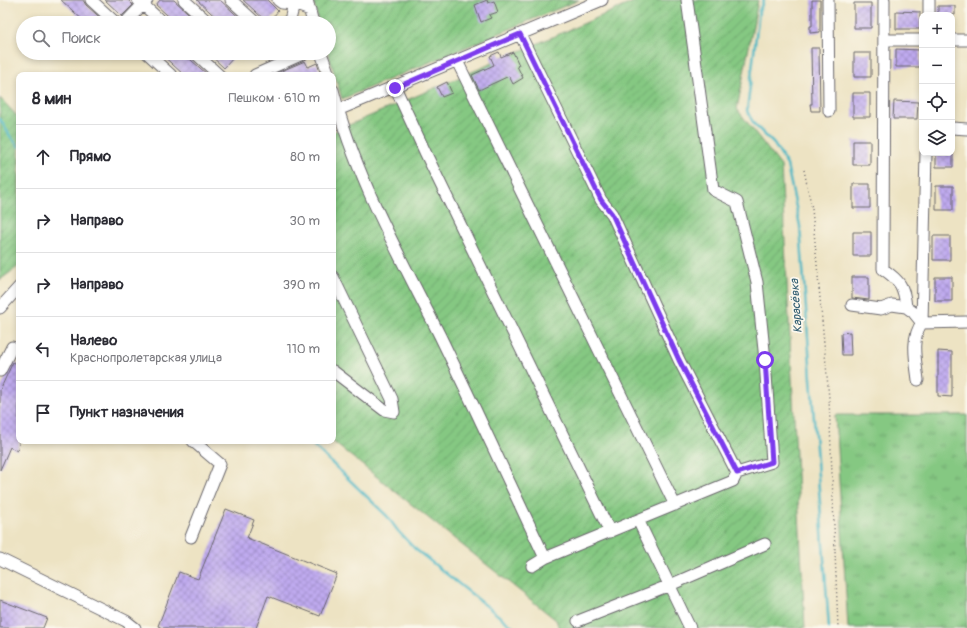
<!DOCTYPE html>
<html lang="ru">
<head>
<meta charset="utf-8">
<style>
  :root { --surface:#fff; --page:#f7f7f7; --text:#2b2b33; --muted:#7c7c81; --line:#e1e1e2 }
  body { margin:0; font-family:Pangolin,sans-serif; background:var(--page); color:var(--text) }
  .controls { position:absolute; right:12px; top:12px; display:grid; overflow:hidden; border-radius:8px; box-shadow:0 2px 6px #0003 }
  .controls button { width:36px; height:36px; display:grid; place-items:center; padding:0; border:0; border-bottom:1px solid var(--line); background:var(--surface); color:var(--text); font:20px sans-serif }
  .stop { position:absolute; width:12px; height:12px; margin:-9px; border:3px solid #7c3aed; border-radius:50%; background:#fff }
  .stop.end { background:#7c3aed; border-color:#fff; box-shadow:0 1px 4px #0008 }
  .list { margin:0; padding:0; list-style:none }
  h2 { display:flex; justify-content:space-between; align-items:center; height:52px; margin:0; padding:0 16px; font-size:17px }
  h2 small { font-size:13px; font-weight:400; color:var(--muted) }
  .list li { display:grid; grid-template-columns:26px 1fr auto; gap:12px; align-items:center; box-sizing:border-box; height:64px; padding:0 16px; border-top:1px solid var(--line) }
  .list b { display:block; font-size:15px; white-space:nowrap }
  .list p { margin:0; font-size:13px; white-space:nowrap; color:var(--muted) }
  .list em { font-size:13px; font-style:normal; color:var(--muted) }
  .icon { flex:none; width:22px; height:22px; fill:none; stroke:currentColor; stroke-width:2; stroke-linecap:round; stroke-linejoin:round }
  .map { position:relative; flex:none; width:967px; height:628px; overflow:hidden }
  .search { position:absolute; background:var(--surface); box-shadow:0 2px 6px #0003; left:16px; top:16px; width:320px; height:44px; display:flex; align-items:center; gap:10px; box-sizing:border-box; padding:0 14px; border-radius:22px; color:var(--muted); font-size:15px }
  .panel { position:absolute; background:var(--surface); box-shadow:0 2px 6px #0003; left:16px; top:72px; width:320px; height:372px; border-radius:8px }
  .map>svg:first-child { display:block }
  .grass { fill:url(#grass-tufts); stroke:#54755e }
  .garden { fill:url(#garden-furrows); stroke:#54755e }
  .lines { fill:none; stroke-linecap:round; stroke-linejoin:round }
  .stream { stroke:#4ab7c5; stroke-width:2.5 }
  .building { fill:url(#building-cross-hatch) }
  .minor-casing { stroke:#69666b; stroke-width:13 }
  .path { stroke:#69666b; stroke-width:1.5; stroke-dasharray:1 3; stroke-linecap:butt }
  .minor { stroke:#fff; stroke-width:11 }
  .route { stroke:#7c3aed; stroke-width:5 }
  .labels { text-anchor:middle; stroke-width:3.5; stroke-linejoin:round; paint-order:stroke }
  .water-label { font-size:12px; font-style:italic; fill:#325e72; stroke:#fbf7ec }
</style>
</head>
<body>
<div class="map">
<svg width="967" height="628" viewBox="0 0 967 628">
  <defs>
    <pattern id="grass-tufts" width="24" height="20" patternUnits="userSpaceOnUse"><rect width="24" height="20" fill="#85c882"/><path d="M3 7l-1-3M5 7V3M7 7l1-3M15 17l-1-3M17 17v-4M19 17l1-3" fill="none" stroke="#6ca26c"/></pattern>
    <pattern id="garden-furrows" width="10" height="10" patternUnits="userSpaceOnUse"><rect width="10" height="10" fill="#85c882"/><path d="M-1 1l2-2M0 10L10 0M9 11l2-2" fill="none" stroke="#6ca26c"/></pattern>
    <pattern id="building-cross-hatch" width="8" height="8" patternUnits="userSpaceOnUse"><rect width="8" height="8" fill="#bfaaef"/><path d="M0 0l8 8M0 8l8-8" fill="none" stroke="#9b8ac3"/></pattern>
  </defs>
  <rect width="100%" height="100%" fill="#fbf7ec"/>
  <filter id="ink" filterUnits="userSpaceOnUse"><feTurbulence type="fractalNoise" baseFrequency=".025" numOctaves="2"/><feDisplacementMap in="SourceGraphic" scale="8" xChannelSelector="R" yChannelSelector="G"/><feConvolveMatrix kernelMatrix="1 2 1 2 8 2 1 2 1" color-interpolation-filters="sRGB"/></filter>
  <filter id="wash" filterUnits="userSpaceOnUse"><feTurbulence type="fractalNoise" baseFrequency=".012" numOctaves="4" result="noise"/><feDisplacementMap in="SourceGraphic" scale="16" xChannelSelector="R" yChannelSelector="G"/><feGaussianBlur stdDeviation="0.9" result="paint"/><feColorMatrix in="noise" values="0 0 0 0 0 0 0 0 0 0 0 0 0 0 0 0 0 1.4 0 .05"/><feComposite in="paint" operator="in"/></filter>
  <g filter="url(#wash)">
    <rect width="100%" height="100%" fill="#ede3c3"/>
    <path class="grass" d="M835,415H967V628H848Z"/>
    <path class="garden" d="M313,0H579L342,99L328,53L329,23H319Z
      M638,0H758L737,109L781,166L805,628H559L556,620L332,441L333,132Z
      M0,98L19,118V266L0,280Z"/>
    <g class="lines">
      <path class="stream" d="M764,0L759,11L747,111L754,124L774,144L787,165L800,226L829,628
        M0,119L10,136L19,147
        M309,441L387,516L398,531L414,548L514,628"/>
    </g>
    <g id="blocks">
      <path class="building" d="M61,0H83L86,5L106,23H86Z
        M105,0H128L133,5L122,16Z
        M160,0H174L199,23H176L156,5Z
        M197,0H220L245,23H222Z
        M243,0H267L278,11L268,23Z
        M487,0L488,3L494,1L498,12L489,15L491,18L481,22L475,5Z
        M812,0H820V32L810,33V26H812Z
        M854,3H871V28H854Z
        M938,6H955V15H938Z
        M896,11L920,12V29H896Z
        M811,48H819L820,111H811L810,104H812Z
        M896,49L920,50V67H896Z
        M499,52L501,57L513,52L519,65L517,66L523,78L513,84L509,76L479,90L472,75L494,65L490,56Z
        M160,53H183L208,75H184Z
        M208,53H231L235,56L224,68Z
        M261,53H281L265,61Z
        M854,53H871V77H854Z
        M305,61L308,67L317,63L320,72L314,75H272Z
        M447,82L452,93L442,97L437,87Z
        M853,93H870V117H853Z
        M894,101L918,102L917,119H893Z
        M853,141H870V165H853Z
        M936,153H953V167H936Z
        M853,184H870V208H853Z
        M936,186H953V210H936Z
        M853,232H871V256H853Z
        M933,236H950V260H933Z
        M852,277H869V300L852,298Z
        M935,277H952V301H935Z
        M850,332L851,355H842L841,333Z
        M938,351L952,352V397L938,396Z
        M13,362L19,365V444L17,451L10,447L0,470V390Z
        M226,509L254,520L247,538L337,574L320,616L268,596L256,628H162L158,626L179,572L198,579Z
        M0,600L47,618L43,628H0Z"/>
    </g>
  </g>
  <g filter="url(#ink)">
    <use href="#blocks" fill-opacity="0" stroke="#69666b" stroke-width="1"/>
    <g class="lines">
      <defs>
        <path id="minor" d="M91,0L116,23
          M138,0L163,23
          M184,0L209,23
          M231,0L256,23
          M278,0L282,3L294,4L310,10
          M307,0L313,23
          M828,0L829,111
          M884,0L883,269C900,281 904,286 906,307
          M929,15V0
          M125,23L147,0
          M285,23L290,20L294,4
          M520,34L601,200L612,214L679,360L737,473
          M884,40H922
          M952,40H967
          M147,53L171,75
          M195,53L219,75
          M321,53L329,75
          M457,61L675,505
          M255,75L305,53
          M395,87L426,154L610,532
          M333,90C355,177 400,256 440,336C476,410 510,484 545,558
          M333,112L602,0
          M952,128L967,129
          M333,277L392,399L394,412L384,410L333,371
          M852,305L881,309L892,305L906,307L913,312L922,323L967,322
          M0,308L19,287
          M0,371L12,347
          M918,380C916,362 910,338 922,323L926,153
          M638,520L690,628
          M191,537L220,464L193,441
          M0,559L126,621L135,628
          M532,566L545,558L733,481L737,473L772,462L765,360L757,282L737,202L713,190L687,0
          M578,621L670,585L765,544"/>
      </defs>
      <use href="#minor" class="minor-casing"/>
      <path class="path" d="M804,170L812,209L829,398L838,628"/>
      <use href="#minor" class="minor"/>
    </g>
  </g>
  <g class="lines" filter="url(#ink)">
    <path class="route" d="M395,88L520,34L601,200L612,214L679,360L737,473L772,462L765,360"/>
  </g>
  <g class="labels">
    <g class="water-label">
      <text transform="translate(796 306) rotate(-94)" y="4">Карасёвка</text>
    </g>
  </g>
</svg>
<div class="controls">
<button>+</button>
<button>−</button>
<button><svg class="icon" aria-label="locate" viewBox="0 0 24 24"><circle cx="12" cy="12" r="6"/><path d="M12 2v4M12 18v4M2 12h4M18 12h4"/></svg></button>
<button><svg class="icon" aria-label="layers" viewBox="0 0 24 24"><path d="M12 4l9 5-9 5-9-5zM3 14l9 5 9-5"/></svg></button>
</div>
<div class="stop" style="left:765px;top:360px"></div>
<div class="stop end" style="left:395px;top:88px"></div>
<div class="search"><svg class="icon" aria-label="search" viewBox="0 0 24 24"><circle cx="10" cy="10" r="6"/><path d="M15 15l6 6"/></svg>Поиск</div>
<section class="panel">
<h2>8 мин<small>Пешком · 610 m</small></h2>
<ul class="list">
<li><svg class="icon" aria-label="ahead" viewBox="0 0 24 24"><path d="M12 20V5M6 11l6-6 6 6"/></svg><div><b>Прямо</b></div><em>80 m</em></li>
<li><svg class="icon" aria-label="right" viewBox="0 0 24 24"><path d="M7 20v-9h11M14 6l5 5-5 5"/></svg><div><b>Направо</b></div><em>30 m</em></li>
<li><svg class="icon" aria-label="right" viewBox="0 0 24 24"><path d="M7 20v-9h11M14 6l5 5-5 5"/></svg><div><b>Направо</b></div><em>390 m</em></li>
<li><svg class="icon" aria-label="left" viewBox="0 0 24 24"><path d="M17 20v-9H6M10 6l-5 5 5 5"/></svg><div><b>Налево</b><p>Краснопролетарская улица</p></div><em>110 m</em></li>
<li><svg class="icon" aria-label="arrive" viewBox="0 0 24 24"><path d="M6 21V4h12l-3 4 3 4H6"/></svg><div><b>Пункт назначения</b></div></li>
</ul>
</section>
</div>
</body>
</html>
